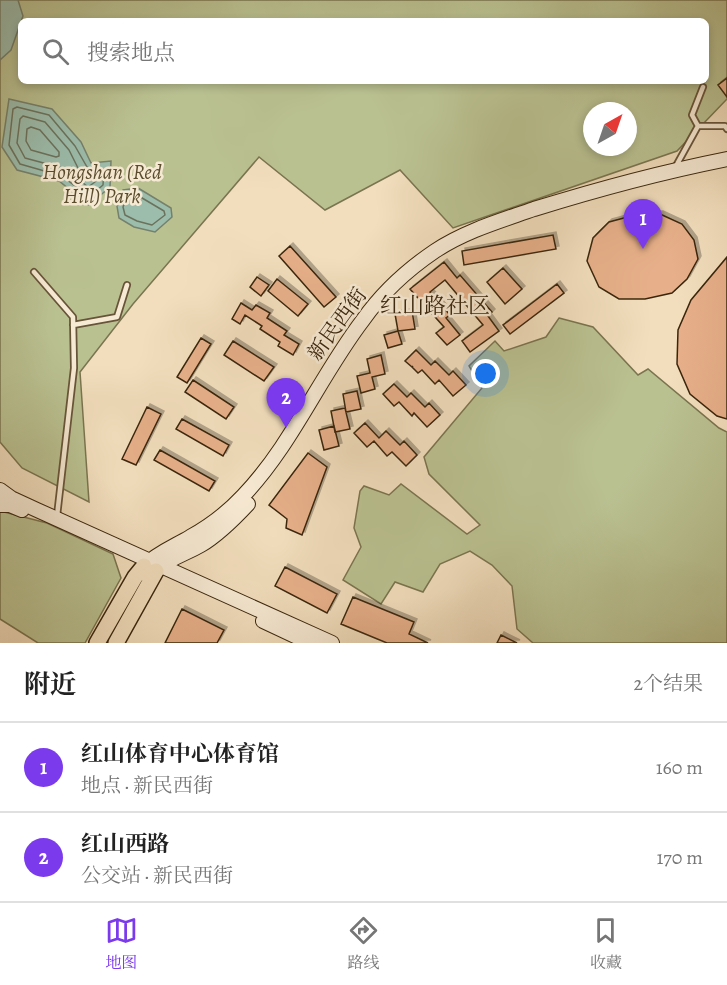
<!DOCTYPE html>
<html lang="zh">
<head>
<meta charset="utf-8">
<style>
  :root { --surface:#fff; --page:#f2f2f2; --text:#222; --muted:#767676; --line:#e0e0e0; --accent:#7c3aed }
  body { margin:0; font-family:Alegreya,"Noto Serif SC",serif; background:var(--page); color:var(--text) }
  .compass { position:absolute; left:583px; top:102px; width:54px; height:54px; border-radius:50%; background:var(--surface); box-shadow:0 3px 9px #0003; rotate:40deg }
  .you { position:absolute; left:486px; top:374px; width:21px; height:21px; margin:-15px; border:4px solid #fff; border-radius:50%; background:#1a73e8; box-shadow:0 0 0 9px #1a73e833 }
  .badge { display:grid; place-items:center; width:39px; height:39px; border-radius:50%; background:var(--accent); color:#fff; font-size:20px; font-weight:700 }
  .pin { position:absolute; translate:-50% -50px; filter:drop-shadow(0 2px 3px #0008) }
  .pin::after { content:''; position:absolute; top:32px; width:21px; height:18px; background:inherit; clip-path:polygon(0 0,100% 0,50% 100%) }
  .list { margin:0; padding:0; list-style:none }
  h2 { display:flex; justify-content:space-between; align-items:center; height:78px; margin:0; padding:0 24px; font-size:26px }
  h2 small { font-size:20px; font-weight:400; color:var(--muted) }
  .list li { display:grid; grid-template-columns:39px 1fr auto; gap:18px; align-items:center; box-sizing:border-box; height:90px; padding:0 24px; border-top:2px solid var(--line) }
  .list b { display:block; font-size:22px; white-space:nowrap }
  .list p { margin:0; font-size:20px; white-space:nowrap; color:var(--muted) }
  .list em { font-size:20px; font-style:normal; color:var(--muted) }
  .icon { flex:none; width:33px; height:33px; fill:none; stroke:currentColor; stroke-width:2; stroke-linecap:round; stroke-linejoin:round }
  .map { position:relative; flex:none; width:727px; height:643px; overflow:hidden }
  .search { position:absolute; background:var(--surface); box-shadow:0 3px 9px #0003; left:18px; right:18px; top:18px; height:66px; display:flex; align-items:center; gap:15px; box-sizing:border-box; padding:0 21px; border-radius:9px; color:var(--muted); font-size:22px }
  .sheet { height:258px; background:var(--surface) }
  nav { display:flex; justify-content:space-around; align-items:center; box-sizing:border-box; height:84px; border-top:2px solid var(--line); background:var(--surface); font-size:16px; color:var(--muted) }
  nav a { display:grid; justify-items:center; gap:3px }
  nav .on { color:var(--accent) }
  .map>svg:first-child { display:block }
  .green { fill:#bac191; stroke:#7a744f; stroke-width:1.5; fill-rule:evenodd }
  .water { fill:#9cbdac; stroke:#75816c; stroke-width:1.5 }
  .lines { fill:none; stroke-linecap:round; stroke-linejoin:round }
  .shore { stroke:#6b725c; stroke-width:1.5 }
  .building { fill:#e7b08a; stroke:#3a260d; stroke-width:1.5; filter:url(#shadow) }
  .service-casing { stroke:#685439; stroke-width:8 }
  .secondary-casing { stroke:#3a260d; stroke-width:16 }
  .primary-casing { stroke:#3a260d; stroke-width:18 }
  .service { stroke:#f7ead4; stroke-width:4.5 }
  .secondary { stroke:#f7ead4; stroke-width:14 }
  .primary { stroke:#f2debd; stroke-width:15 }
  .labels { text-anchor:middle; stroke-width:5; stroke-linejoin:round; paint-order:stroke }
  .park-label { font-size:21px; font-style:italic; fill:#5a4d2e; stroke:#f7ead4 }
  .street-label { font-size:21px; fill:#3a260d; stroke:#f7ead4 }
  .neighbourhood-label { font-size:22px; fill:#3a260d; stroke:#f7ead4 }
</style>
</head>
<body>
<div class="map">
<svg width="727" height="643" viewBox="0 0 727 643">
  <defs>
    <filter id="shadow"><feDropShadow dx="3" dy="-3" stdDeviation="0" flood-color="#0004"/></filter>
  </defs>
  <rect width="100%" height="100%" fill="#f2debd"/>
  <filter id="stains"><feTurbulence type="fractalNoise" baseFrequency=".00333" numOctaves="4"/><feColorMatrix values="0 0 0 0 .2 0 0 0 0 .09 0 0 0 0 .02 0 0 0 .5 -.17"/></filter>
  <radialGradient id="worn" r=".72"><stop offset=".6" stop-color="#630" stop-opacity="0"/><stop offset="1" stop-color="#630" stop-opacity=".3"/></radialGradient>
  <path class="green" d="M0,0H727V99L677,151L453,228L400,170L325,210L259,157L133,304L80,372L89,502L22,468L0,442ZM21,21H706V81H21ZM592,111H628V147H592Z
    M559,318L593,327L638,375L648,369L719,428L727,432V643H533L517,629L512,586L492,565L470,551L440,564L423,592L395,582L381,604L343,580L361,547L354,528L360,491L364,486L389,495L401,484L467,534L480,525L429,474L424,457L482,388L469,366L495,341L504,351L546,337Z
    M0,511L47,523L113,554L121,578L85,643H38L0,619Z"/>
  <path class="water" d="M0,0H18L23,16L11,50L0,60Z
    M9,99L52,109L81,142L91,163L111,161L110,187L89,205L59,181L17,170L2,147Z
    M138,188L171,208L172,217L155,232L134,227L119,218L117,206L123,190Z"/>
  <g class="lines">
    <path class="shore" d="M17,107L49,115L75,146L87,167L91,169L101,168L104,170L103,185L90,196H88L62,176L20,164L9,145L13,109Z
      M23,116L45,122L69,150L80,172L86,176L95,178V182L88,187L66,169L25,158L17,143L20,119Z
      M31,127L40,130L59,152V156L56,157L31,150L26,141L27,129Z
      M137,195L164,211L165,215L152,225L137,221L125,215L123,207L127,197Z"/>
  </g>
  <path class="building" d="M727,78V97L718,85Z
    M660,214L682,224L694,240L698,259L687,279L672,293L645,299H619L599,287L587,261L593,238L609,222L635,215Z
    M553,235L556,249L464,265L462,251Z
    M290,246L336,297L324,307L279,256Z
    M727,257V419L717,416L690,394L677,364L678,330L691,300Z
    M444,262L457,278L460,275L492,312L488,316L499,331L470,352L462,341L483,325L445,280L430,292L450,315L446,318L460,335L447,345L436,333L444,327L410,289Z
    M503,268L522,289L505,304L487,282Z
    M257,277L269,285L261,296L250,287Z
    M277,279L308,304L298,316L268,291Z
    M557,284L564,293L510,334L503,325Z
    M241,303L252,310L256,305L270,313L267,318L287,331L284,335L299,344L293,355L278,346L280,342L260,329L262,326L245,315L240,324L232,319Z
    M412,311L415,329L398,331L395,314Z
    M398,331L402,344L388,348L384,335Z
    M201,338L211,344L187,383L177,377Z
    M233,341L274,367L264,381L224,355Z
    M416,350L431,365L435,361L449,375L453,371L466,385L453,396L439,380L435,384L422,370L418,373L412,367L413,366L412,367L405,361Z
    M381,355L385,374L372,377L375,389L361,393L357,376L370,373L367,359Z
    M193,380L234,407L226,419L185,392Z
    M394,384L407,397L411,393L425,407L429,403L440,415L427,427L414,413L412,416L399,402L394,406L383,394Z
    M357,391L361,409L346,412L343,394Z
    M147,407L161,414L136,465L122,459Z
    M345,408L350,429L335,432L331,411Z
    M182,419L229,445L223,456L176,429Z
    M365,423L379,438L386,431L400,445L404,441L417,455L406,466L392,452L387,456L374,441L367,447L354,433Z
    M334,426L339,446L324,450L319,430Z
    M160,450L215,481L209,491L154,460Z
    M308,453L327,467L302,535L286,528L287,519L269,505Z
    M285,567L337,594L327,613L275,586Z
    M353,597L414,622L409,634L428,643H387L341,624Z
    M182,609L224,630L217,643H165Z
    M501,635L517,643H497Z"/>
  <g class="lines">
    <defs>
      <path id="service" d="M698,126L692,115L703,87
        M676,166L698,126H725L727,129
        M34,272L73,317L74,368L57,516
        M73,325L117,317L127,285"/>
      <path id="secondary" d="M0,490L11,498L37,510L332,643
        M0,505H10L22,510
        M144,566C157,553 175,546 190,537C210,526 228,512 243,496C292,445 320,376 363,320C382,293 407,270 435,251C465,231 500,221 534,209C598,189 662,172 727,159
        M156,571C168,558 186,554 201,545C218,535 234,519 248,504
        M263,621L310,643"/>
      <path id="primary" d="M97,643L135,577L144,566
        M116,643L156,571"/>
    </defs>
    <use href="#service" class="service-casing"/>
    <use href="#secondary" class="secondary-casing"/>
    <use href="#primary" class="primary-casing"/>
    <use href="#service" class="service"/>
    <use href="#secondary" class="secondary"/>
    <use href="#primary" class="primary"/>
  </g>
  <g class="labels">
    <g class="park-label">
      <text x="102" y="179">Hongshan (Red<tspan x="102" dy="24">Hill) Park</tspan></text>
    </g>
    <g class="street-label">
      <text transform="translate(337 324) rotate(-54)" y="7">新民西街</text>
    </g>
    <g class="neighbourhood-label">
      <text x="435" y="313">红山路社区</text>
    </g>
  </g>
  <rect width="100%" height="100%" filter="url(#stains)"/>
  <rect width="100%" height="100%" fill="url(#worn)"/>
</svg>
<svg class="compass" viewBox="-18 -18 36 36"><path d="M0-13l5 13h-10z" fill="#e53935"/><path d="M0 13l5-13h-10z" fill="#767676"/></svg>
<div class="you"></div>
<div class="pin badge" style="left:643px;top:249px">1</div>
<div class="pin badge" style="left:286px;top:428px">2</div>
<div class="search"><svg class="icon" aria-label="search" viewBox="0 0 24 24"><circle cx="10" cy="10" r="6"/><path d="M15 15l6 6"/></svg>搜索地点</div>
</div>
<section class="sheet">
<h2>附近<small>2个结果</small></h2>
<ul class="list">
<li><span class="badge">1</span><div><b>红山体育中心体育馆</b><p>地点 · 新民西街</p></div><em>160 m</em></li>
<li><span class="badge">2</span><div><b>红山西路</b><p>公交站 · 新民西街</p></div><em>170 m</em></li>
</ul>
</section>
<nav>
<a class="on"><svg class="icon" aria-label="map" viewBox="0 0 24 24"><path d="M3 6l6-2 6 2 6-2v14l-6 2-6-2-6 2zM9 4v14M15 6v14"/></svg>地图</a>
<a><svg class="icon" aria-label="directions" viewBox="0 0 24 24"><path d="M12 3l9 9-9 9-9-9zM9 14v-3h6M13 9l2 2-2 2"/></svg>路线</a>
<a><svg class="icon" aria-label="saved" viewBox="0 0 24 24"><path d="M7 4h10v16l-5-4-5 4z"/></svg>收藏</a>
</nav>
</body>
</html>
